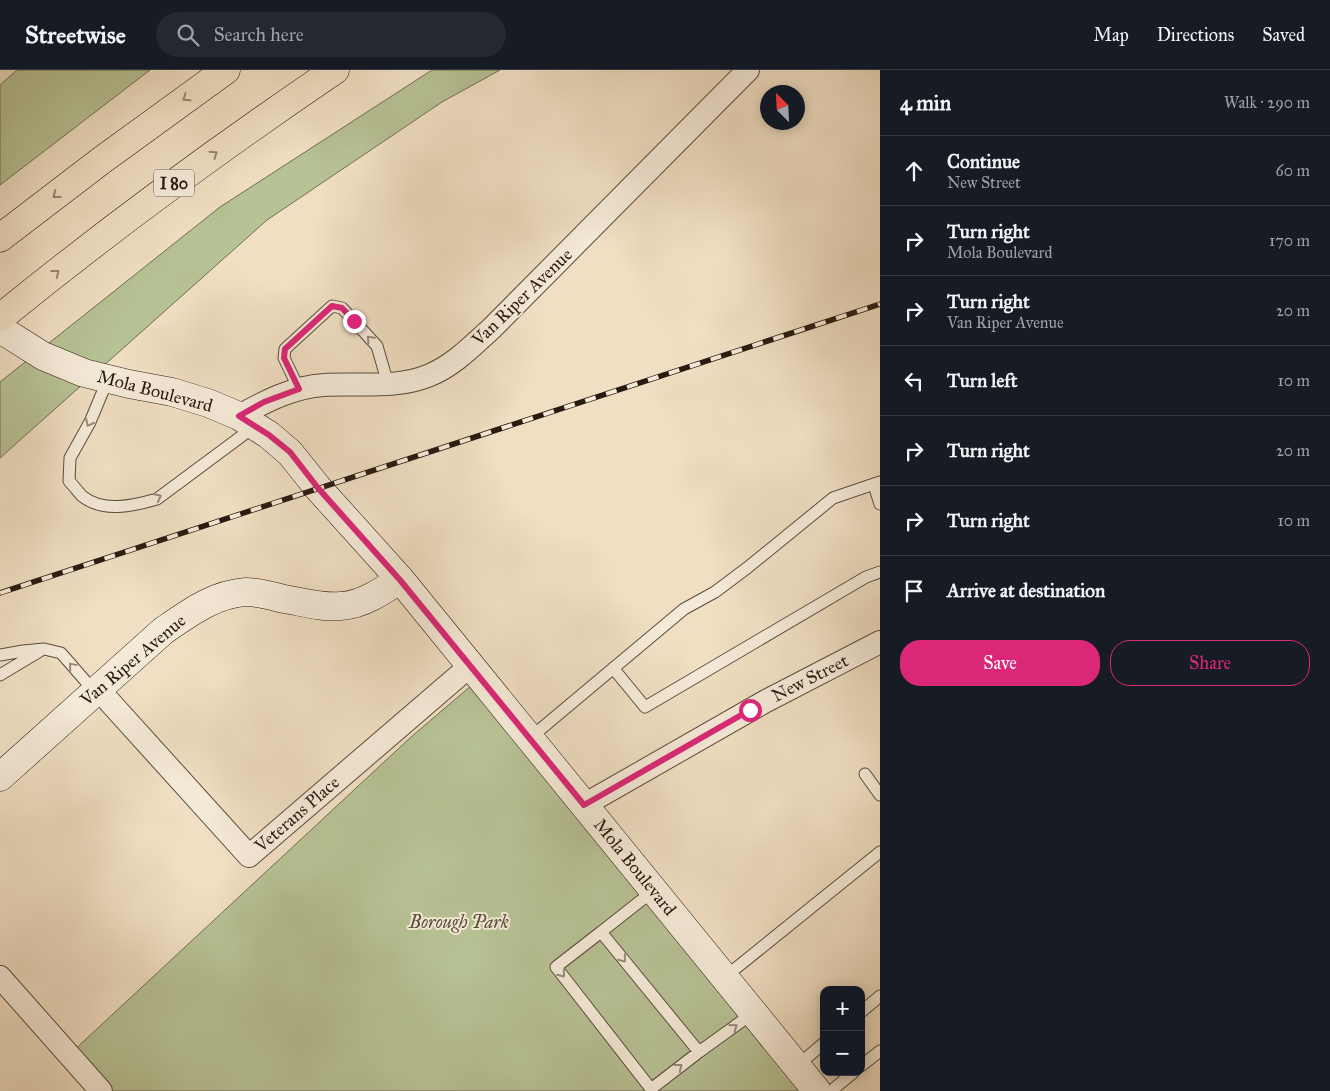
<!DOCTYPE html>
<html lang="en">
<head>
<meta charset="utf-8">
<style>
  :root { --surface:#171b24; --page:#242831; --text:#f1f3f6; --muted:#9ea1a6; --line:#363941; --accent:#db2777 }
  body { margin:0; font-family:"IM FELL Great Primer",serif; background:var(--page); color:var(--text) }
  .controls { position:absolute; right:15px; bottom:15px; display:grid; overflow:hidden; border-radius:10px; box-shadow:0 2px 12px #0003 }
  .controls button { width:45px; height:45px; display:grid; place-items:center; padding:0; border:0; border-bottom:1px solid var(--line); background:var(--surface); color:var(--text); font:25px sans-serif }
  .compass { position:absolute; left:760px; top:15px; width:45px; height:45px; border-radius:50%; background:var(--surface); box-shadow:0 2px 12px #0003; rotate:336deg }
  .stop { position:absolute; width:15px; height:15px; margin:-11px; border:4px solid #db2777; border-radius:50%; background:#fff }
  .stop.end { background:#db2777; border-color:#fff; box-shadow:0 1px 5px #0008 }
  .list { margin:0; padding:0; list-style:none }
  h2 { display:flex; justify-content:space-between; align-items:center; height:65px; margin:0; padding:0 20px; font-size:21px }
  h2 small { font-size:16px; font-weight:400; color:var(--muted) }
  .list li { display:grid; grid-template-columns:32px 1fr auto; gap:15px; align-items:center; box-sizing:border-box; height:70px; padding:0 20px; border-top:1px solid var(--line) }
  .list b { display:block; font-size:19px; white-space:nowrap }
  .list p { margin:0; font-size:16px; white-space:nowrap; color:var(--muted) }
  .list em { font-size:16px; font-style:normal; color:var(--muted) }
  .actions { display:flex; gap:10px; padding:15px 20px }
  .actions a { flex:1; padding:11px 0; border:1px solid var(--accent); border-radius:20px; text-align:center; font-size:18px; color:var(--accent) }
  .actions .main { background:var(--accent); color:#fff }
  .icon { flex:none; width:28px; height:28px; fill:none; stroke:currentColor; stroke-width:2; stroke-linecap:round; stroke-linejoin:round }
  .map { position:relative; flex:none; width:880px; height:1021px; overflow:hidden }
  header { display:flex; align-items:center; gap:30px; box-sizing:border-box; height:70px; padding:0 25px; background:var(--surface); border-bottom:1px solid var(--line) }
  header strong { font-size:24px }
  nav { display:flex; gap:28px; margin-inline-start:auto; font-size:18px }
  .search { width:350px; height:45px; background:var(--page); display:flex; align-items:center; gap:12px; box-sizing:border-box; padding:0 18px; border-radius:28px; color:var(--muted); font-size:19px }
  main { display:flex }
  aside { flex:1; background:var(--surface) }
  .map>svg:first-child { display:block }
  .green { fill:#b7c295; stroke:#706e52 }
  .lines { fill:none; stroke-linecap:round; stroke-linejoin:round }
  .lane-casing { stroke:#5b4b3d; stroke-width:13 }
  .street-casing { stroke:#5b4b3d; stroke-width:24 }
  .secondary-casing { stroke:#291a10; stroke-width:29 }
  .highway-casing { stroke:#291a10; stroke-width:29 }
  .lane { stroke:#f5ead8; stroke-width:11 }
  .street { stroke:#f5ead8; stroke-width:22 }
  .secondary { stroke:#f5ead8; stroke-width:28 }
  .highway { stroke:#f0dfc3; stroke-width:28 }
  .rail-casing { stroke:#291a10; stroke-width:5.5 }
  .rail { stroke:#f5ead8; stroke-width:4; stroke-dasharray:11; stroke-linecap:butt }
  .oneway { stroke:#968672 }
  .oneway2 { stroke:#998c7e }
  .route { stroke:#db2777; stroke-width:6 }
  .labels { text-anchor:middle; stroke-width:4; stroke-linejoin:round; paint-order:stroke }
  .shield { fill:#f5ead8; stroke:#66584c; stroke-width:1 }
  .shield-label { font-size:16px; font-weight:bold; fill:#291a10 }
  .street-label { font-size:18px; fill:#291a10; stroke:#f5ead8 }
  .park-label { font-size:18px; font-style:italic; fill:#544c38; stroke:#f5ead8 }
</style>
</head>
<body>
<header>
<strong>Streetwise</strong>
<div class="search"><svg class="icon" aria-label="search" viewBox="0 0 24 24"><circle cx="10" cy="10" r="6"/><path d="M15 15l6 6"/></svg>Search here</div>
<nav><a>Map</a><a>Directions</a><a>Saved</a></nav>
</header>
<main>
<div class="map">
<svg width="880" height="1021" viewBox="0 0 880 1021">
  <rect width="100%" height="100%" fill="#f0dfc3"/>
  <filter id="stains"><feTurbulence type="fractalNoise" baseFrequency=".004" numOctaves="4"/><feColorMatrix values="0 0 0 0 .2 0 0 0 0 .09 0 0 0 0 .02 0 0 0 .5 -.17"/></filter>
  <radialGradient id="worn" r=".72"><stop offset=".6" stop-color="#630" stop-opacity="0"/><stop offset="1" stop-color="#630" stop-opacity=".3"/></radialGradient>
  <path class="green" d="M17,0H150L0,115V15Z
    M432,0H500L442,32L267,150L0,388V312L220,137Z
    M479,609L815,1021H101L70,984L411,667Z"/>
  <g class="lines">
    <defs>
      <path id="lane" d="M108,309L90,352L70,388L69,411C74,416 78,422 82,426C103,443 133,436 157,429L254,357
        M299,319L284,288L285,279L332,236L342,238L377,276L388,314
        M874,415L880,434
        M0,585L23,581L44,579L61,583L95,622
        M613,598L645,637L866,507L880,502
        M0,605L40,581
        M530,668L684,539L715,522L747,498L833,428L880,412
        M865,704L880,725
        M653,821L601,862L699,982L753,943
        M601,862L556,897L651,1019L699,982
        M725,907L880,782
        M861,942L880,926
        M797,996L824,973
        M861,996L880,981
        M831,1021L854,1002"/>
      <path id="street" d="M239,346C266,331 293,317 324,315C359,313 398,319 430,305C454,295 472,276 491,259L748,0
        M98,619L249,786L470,596
        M584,735L766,631L880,572
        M0,907L101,1021"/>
      <path id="secondary" d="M0,259L43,286L84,303L129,314L172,322L208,333L239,346L269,365L290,383L318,418L400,509L817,1021
        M0,707L163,561C189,543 214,524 246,522C258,522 272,526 284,529C303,532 322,538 341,536C362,535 383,521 400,509"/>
      <path id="highway" d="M0,168L102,90L226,0
        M0,248C108,160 220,78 335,0"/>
    </defs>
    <use href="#lane" class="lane-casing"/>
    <use href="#street" class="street-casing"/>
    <use href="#secondary" class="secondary-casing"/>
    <use href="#highway" class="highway-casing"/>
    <use href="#lane" class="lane"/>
    <use href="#street" class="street"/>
    <use href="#secondary" class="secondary"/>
    <use href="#highway" class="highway"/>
    <defs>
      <path id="rail" d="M0,523L880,234"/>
    </defs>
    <use href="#rail" class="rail-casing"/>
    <use href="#rail" class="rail"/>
  </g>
  <defs><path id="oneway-chevron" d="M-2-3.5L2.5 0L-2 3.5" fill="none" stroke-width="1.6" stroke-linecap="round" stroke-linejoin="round" transform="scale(1.25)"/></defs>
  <g class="oneway">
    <use href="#oneway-chevron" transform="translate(186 28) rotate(145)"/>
    <use href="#oneway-chevron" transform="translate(214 84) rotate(-35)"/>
    <use href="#oneway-chevron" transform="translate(56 125) rotate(143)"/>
    <use href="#oneway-chevron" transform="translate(56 203) rotate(-38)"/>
  </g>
  <g class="oneway2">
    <use href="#oneway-chevron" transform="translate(370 269) rotate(-133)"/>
    <use href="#oneway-chevron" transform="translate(89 353) rotate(117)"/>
    <use href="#oneway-chevron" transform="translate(158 427) rotate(-28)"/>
    <use href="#oneway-chevron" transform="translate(72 596) rotate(-130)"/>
    <use href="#oneway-chevron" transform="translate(623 889) rotate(51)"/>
    <use href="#oneway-chevron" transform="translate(562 904) rotate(52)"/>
    <use href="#oneway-chevron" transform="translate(734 957) rotate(-36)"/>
    <use href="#oneway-chevron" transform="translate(679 997) rotate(-38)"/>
  </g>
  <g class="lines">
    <path class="route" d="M354,251L342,238L332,236L285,279L284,288L299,319L264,332L239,346L269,365L290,382L318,418L400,510L584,735L750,640"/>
  </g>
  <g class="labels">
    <rect class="shield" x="154" y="99.5" width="40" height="27" rx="4"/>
    <g class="shield-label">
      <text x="174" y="119">I 80</text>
    </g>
    <g class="street-label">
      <text transform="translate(522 227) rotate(-44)" y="6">Van Riper Avenue</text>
      <text transform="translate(155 321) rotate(15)" y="6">Mola Boulevard</text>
      <text transform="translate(133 590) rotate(-40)" y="6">Van Riper Avenue</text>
      <text transform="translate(810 608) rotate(-27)" y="6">New Street</text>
      <text transform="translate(297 744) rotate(-41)" y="6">Veterans Place</text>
      <text transform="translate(635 797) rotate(51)" y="6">Mola Boulevard</text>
    </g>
    <g class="park-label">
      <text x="459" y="858">Borough Park</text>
    </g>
  </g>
  <rect width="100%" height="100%" filter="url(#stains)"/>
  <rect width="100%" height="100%" fill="url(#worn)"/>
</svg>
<div class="controls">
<button>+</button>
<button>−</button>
</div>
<svg class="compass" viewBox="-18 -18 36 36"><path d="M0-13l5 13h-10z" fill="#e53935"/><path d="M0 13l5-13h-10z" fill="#9ea1a6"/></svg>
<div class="stop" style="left:750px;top:640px"></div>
<div class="stop end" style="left:354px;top:251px"></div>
</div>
<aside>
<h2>4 min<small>Walk · 290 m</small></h2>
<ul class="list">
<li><svg class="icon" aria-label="ahead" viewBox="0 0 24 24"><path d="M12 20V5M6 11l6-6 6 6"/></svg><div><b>Continue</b><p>New Street</p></div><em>60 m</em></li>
<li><svg class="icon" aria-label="right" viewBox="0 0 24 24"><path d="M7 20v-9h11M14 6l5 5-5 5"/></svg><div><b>Turn right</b><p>Mola Boulevard</p></div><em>170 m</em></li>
<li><svg class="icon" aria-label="right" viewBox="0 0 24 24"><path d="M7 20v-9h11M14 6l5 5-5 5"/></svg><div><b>Turn right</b><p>Van Riper Avenue</p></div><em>20 m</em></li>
<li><svg class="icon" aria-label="left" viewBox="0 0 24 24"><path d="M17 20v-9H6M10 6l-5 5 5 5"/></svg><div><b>Turn left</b></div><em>10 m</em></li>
<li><svg class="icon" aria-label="right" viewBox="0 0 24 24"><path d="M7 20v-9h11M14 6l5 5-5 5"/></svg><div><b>Turn right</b></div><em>20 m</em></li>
<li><svg class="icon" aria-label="right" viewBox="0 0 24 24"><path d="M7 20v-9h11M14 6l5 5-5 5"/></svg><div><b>Turn right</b></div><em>10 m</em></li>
<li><svg class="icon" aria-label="arrive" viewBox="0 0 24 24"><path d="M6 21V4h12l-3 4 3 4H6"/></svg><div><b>Arrive at destination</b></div></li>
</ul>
<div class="actions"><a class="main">Save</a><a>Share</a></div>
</aside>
</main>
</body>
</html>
